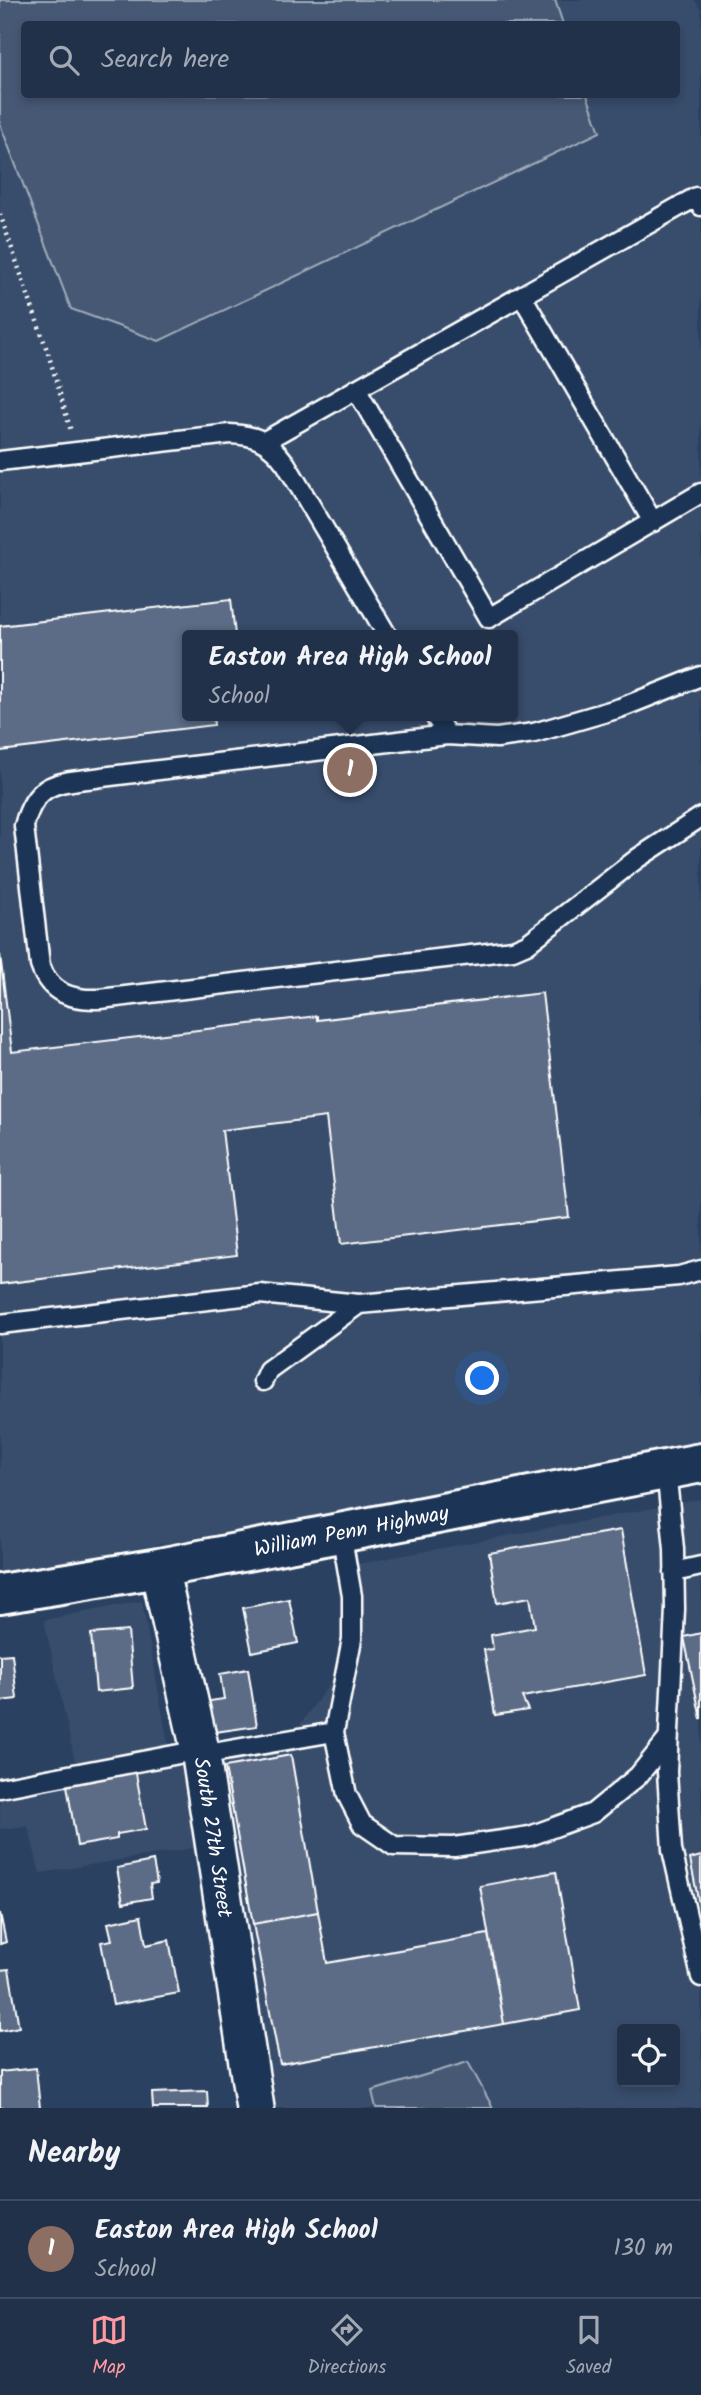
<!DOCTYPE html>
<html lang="en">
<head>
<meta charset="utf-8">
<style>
  :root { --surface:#203149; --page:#283950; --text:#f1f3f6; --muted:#a2a9b4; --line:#3d4c61; --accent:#ff9aa2 }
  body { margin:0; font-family:Kalam,sans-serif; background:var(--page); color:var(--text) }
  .controls { position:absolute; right:21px; bottom:21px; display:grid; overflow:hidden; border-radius:7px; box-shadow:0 4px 10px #0003 }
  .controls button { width:63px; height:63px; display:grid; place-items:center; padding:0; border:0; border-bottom:2px solid var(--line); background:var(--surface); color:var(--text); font:35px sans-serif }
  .you { position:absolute; left:483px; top:1379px; width:24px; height:24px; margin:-18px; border:5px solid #fff; border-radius:50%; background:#1a73e8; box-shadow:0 0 0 10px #1a73e833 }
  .badge { display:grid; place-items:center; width:46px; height:46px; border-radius:50%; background:var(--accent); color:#fff; font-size:23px; font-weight:700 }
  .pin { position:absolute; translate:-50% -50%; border:4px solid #fff; box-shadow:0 2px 7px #0006 }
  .popup { position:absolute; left:182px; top:630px; width:336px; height:91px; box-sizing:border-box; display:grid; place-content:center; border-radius:7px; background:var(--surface); filter:drop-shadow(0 2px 5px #0005); font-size:23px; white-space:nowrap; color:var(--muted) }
  .popup b { font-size:26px; color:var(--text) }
  .popup::after { content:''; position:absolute; left:50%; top:100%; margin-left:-14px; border:14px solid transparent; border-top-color:var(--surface) }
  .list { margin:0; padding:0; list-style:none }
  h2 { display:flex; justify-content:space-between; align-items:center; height:91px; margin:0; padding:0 28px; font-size:30px }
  h2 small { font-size:23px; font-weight:400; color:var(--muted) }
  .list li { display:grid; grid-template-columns:46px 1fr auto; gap:21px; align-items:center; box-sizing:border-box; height:98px; padding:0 28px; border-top:2px solid var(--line) }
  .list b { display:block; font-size:26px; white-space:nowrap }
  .list p { margin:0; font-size:23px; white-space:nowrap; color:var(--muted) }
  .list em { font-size:23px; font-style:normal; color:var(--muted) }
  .icon { flex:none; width:38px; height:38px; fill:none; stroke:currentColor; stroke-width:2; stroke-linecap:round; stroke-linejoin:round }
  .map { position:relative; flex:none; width:701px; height:2108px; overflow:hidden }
  .search { position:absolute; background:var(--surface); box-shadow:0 4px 10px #0003; left:21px; right:21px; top:21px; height:77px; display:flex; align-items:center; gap:18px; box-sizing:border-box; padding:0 24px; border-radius:7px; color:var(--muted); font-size:26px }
  .sheet { height:189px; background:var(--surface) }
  nav { display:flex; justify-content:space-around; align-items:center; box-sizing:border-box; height:98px; border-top:2px solid var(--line); background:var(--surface); font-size:19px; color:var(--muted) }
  nav a { display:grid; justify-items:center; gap:4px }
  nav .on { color:var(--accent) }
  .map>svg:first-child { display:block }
  .built { fill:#394e6c; fill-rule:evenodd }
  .green { fill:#465975; stroke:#a2acba; stroke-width:2 }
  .building { fill:#5b6c86; stroke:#fff; stroke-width:2 }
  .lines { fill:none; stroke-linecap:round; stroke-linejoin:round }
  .service-casing { stroke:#fff; stroke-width:23 }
  .minor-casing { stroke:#fff; stroke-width:42 }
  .primary-casing { stroke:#fff; stroke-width:44 }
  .path { stroke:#fff; stroke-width:4.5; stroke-dasharray:2 5; stroke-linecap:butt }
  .service { stroke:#1d3557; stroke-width:18 }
  .minor { stroke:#1d3557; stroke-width:37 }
  .primary { stroke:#1d3557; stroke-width:38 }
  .labels { text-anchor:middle; stroke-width:5; stroke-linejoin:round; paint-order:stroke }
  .street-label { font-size:21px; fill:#fff; stroke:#1d3557 }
</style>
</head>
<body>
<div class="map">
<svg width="701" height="2108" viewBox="0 0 701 2108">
  <rect width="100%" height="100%" fill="#2a4161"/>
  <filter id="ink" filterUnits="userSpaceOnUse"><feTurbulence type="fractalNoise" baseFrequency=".0143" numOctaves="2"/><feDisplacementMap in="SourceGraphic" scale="14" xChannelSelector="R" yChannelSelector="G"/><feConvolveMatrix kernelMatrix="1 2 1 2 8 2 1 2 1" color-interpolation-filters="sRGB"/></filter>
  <g filter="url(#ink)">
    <path class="built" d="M0,0H695L701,10V1446L0,1573ZM24,24H676V94H24ZM187,635H513V716H187Z
      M701,1499V2108H237L193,1848L40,1873L28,1826L0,1829V1775L76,1766L44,1620L142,1601L168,1744L224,1753L288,1741L349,1657L347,1566ZM622,2029H675V2082H622Z"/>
    <path class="green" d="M0,0H555L563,24H24V94L587,95L600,132L159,341L71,309L0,124Z
      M468,2062L493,2108H376L372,2091Z"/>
    <path class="building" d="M231,599L235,635H187V716H213L214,725L0,751V626Z
      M0,954L12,1052L317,1016V1020L542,993L569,1217L341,1244L326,1117L222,1130L237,1255L0,1284Z
      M621,1530L646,1675L522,1697L528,1710L495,1715L484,1650L493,1649L491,1635L535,1627L530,1597L497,1603L489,1553Z
      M289,1599L298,1643L252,1652L243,1608Z
      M128,1631L133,1688L96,1692L91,1634Z
      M701,1633V1719L684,1637Z
      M12,1654L17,1699L0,1701V1655Z
      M248,1669L257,1726L208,1733L203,1702L224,1699L220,1674Z
      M291,1755L318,1912L253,1924L225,1767Z
      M135,1768L146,1829L117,1834V1839L77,1846L66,1779Z
      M701,1856V1914L690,1859Z
      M153,1861L157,1883L150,1884L152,1898L123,1903L117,1868Z
      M556,1872L580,2010L504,2024L480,1886Z
      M318,1912L327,1963L488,1934L504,2024L280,2064L253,1924Z
      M0,1913L6,1942L0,1944Z
      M141,1916L146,1945L169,1940L179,1993L113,2005L101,1942L112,1940L108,1923Z
      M9,1969L19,2027L0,2031V1970Z
      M36,2068L40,2108H0V2072Z
      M207,2091L208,2108H153L152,2093Z"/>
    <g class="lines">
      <defs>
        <path id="service" d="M522,296L653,522
          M356,389L489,618L701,493
          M263,442L696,197L701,206
          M0,461L230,434C257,435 270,442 286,464L387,635
          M701,676L620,708L534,733L497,738L447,735L102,777C60,783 36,779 24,826L40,965C50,994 72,1000 100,999L513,950L527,944L638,858L701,817
          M435,716L447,735
          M0,1324L260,1294L359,1304L679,1276L701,1270
          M263,1381L268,1370L359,1304
          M666,1469L674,1549L675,1609L667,1772L672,1850L701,1977
          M674,1572L701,1566
          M334,1732L352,1639V1596L341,1532
          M201,1755L334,1732L347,1795L362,1824L394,1846L454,1847L530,1836L593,1813L638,1776L668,1739
          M0,1788L200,1750"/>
        <g id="minor">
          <path id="s1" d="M159,1568L200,1750L255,2108"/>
        </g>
        <g id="primary">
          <path id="s2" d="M0,1594L159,1568L701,1463"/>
        </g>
      </defs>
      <use href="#service" class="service-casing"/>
      <use href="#minor" class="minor-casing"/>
      <use href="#primary" class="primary-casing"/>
      <path class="path" d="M0,214L48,353L71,431"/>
      <use href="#service" class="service"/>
      <use href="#minor" class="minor"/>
      <use href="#primary" class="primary"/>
    </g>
  </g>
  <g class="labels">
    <g class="street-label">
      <text dy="7" stroke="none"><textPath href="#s2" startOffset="357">William Penn Highway</textPath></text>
      <text dy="7" stroke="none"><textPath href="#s1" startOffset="275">South 27th Street</textPath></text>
    </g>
  </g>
</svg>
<div class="controls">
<button><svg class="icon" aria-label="locate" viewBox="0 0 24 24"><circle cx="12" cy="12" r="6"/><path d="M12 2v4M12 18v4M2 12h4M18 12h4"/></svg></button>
</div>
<div class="you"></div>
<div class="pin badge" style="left:350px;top:770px;background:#8d6e63">1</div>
<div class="popup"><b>Easton Area High School</b>School</div>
<div class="search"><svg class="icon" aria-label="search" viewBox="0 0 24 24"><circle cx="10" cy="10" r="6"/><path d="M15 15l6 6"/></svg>Search here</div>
</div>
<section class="sheet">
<h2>Nearby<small></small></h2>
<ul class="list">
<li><span class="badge" style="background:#8d6e63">1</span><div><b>Easton Area High School</b><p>School</p></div><em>130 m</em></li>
</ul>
</section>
<nav>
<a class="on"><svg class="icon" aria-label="map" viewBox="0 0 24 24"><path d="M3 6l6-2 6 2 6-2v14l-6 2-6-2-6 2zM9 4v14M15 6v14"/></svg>Map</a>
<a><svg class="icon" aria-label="directions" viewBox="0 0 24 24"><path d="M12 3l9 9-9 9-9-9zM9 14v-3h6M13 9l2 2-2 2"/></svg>Directions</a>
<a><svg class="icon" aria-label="saved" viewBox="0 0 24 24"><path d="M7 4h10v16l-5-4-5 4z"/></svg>Saved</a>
</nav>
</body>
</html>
